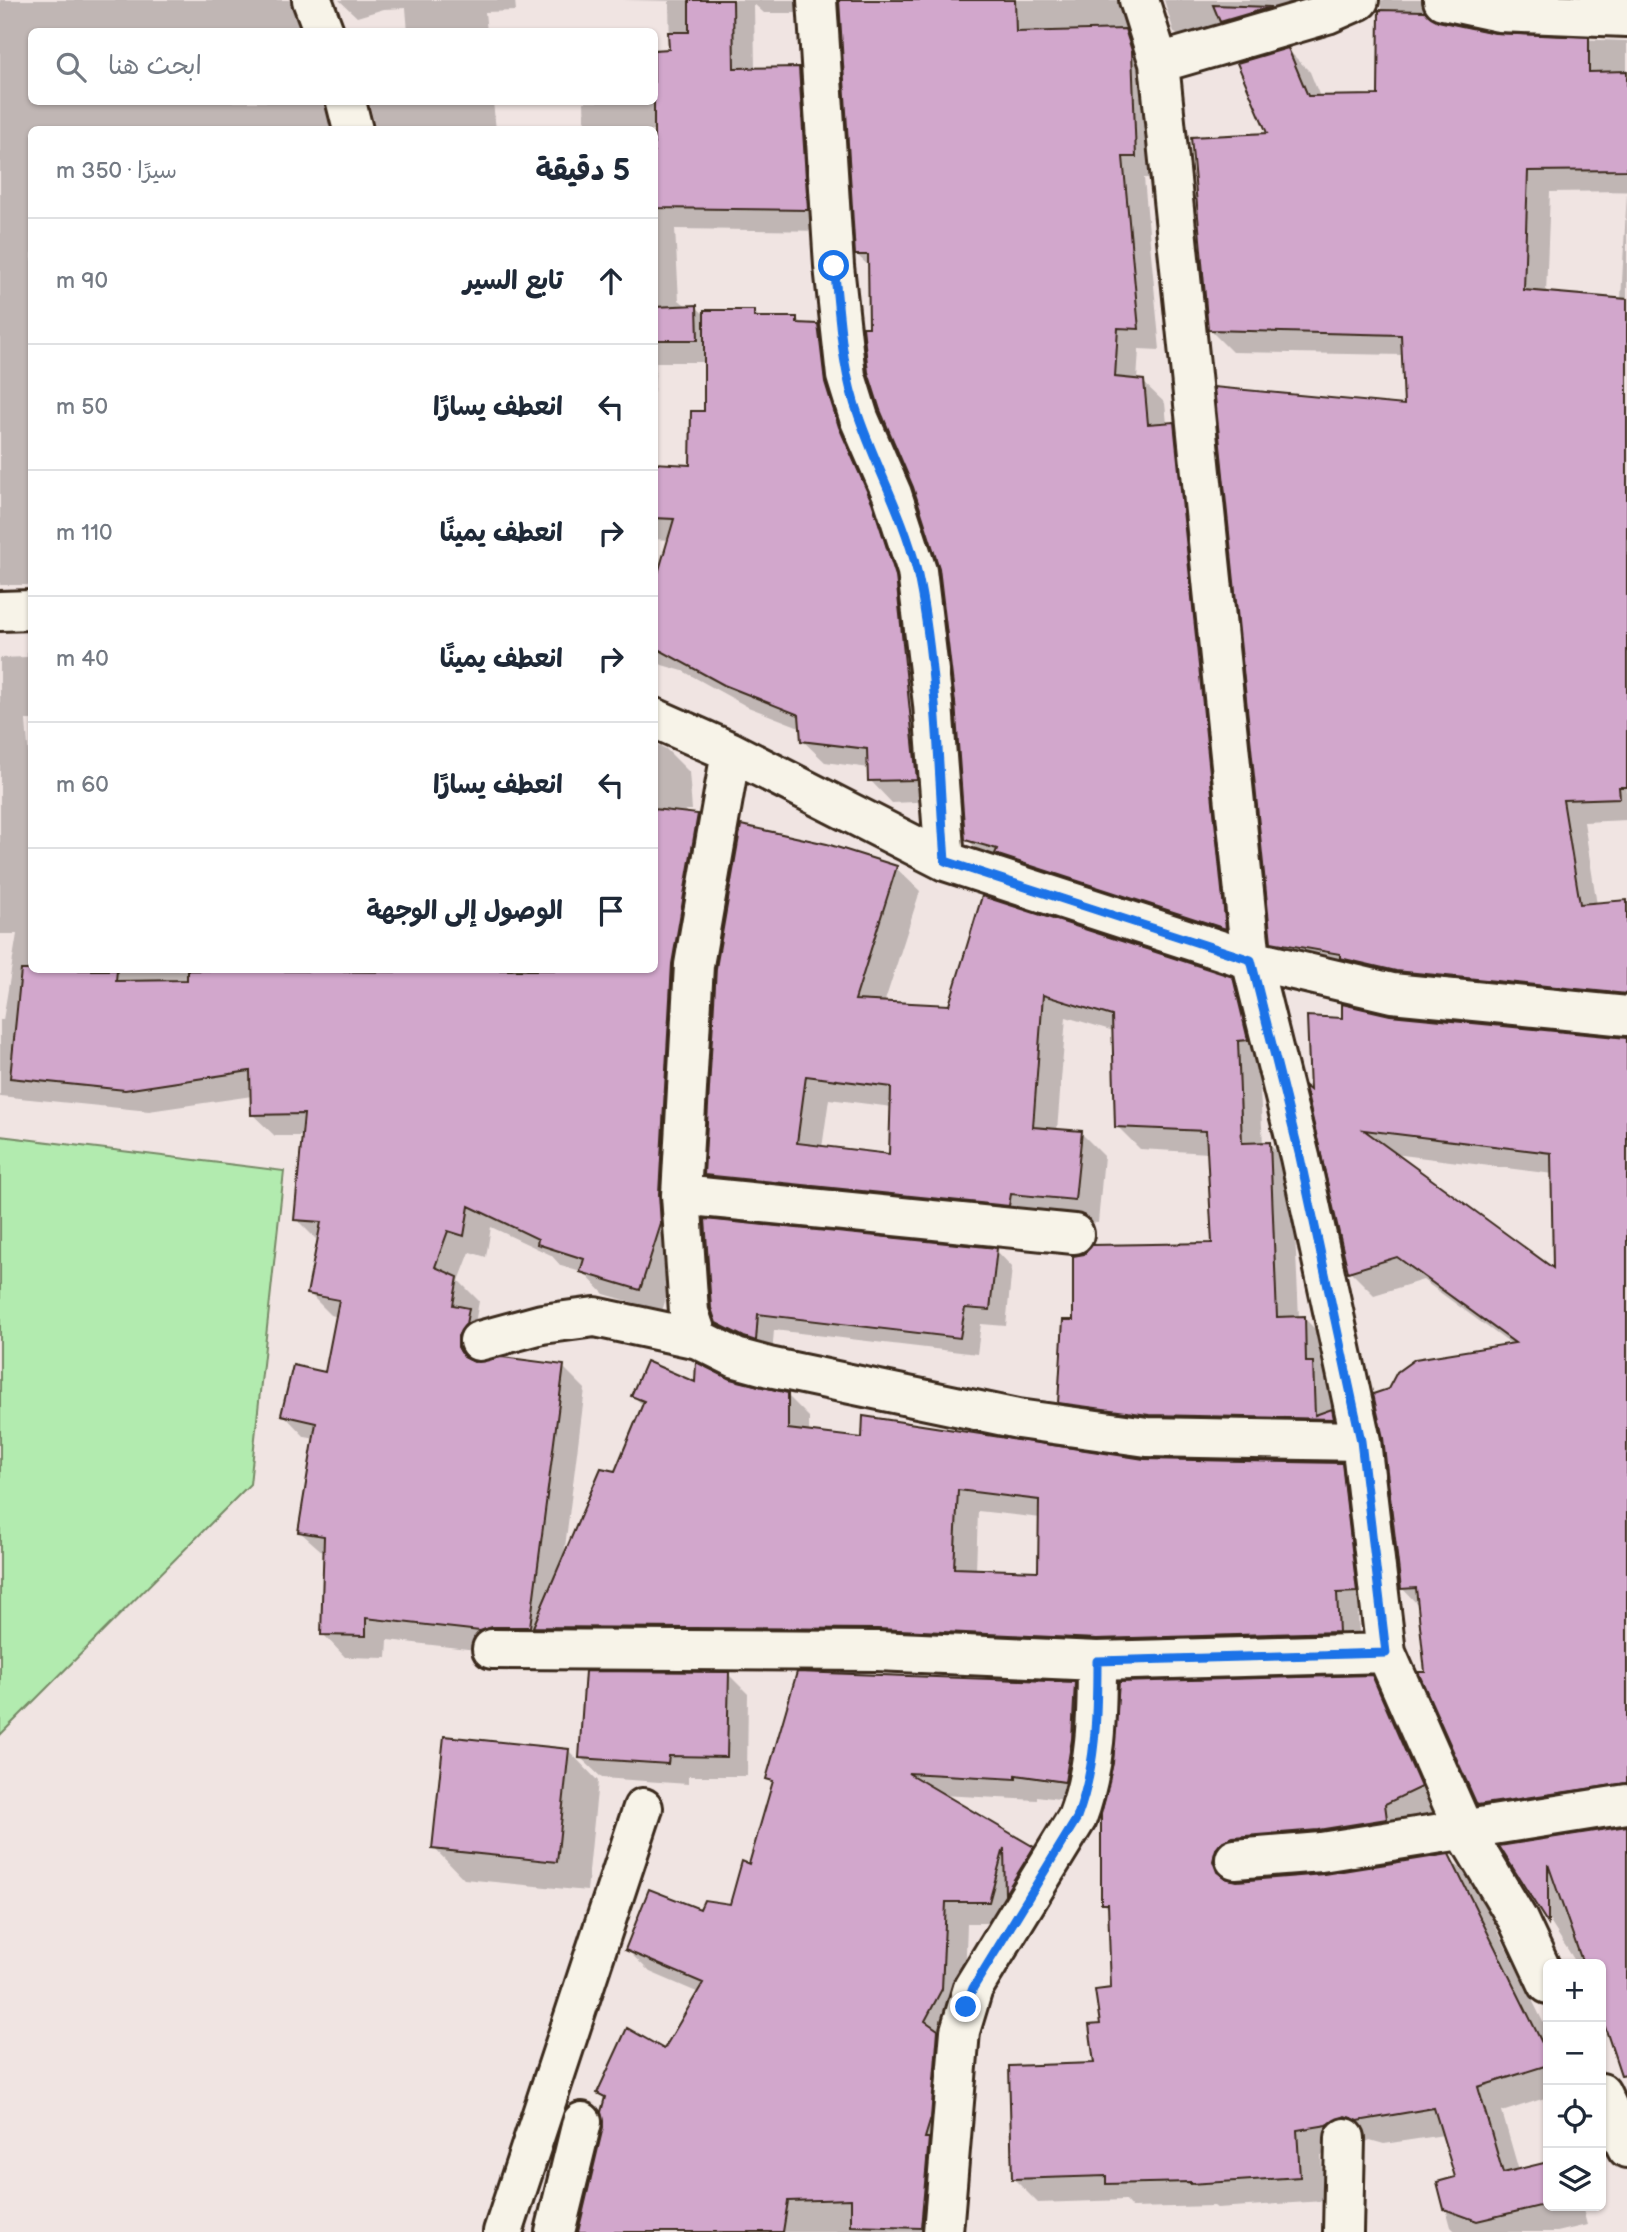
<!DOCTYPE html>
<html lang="ar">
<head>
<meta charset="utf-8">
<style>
  :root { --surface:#fff; --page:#f2f2f3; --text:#1f2937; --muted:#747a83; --line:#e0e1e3 }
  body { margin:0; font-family:"Balsamiq Sans","Playpen Sans Arabic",sans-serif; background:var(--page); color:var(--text); direction:rtl }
  .controls { position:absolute; right:21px; bottom:21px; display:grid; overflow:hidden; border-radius:10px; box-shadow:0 2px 5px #0004 }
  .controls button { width:63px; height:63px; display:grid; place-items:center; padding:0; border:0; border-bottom:2px solid var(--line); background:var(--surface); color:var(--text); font:35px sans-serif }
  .stop { position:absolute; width:21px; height:21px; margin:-16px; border:5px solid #1a73e8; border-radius:50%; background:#fff }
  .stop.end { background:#1a73e8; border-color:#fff; box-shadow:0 2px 7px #0008 }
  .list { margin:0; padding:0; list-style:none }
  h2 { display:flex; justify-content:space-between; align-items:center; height:91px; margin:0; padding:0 28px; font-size:30px }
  h2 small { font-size:23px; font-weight:400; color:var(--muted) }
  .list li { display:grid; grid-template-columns:46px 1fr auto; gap:21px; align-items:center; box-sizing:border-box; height:126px; padding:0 28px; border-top:2px solid var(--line) }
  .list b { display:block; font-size:26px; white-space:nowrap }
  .list em { font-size:23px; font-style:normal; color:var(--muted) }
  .icon { flex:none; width:38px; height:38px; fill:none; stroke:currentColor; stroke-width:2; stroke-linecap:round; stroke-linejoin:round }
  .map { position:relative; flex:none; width:1627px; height:2232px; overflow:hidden; direction:ltr }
  .search { position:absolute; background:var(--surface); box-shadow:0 2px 5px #0004; left:28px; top:28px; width:630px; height:77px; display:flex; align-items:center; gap:18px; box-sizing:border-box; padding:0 24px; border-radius:10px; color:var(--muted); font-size:26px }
  .panel { position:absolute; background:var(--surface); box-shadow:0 2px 5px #0004; left:28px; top:126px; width:630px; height:847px; border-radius:10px; direction:rtl }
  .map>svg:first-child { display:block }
  .green { fill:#b2ebaf; stroke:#768a66; stroke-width:2 }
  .shadow { fill:#0003; fill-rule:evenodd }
  .building { fill:#d2a7cc; stroke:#3b2a1e; stroke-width:2; fill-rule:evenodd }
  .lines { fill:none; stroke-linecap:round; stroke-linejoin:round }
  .minor-casing { stroke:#3b2a1e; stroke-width:44 }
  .minor { stroke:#f7f3e8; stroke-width:38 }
  .route { stroke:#1a73e8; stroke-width:9 }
</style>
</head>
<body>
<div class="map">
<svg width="1627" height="2232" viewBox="0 0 1627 2232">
  <rect width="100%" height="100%" fill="#f0e4e2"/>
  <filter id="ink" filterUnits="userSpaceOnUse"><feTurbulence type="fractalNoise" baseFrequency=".0143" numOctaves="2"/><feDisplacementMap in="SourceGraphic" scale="14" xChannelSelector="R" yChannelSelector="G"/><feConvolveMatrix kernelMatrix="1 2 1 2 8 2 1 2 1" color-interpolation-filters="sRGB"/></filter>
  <g filter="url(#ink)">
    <path class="green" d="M0,1136L284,1171L250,1484L0,1735Z"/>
    <path class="shadow" d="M0,0H338L326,1L310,32H32V102H336L346,130H32V585H0Z
      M339,0H515L516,11L485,12L487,32H408L406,8L384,9L357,17Z
      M622,0H837L826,4L819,13H764L754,4L755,69H799L821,91L830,231L675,229L679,300L688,307H696L706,316L753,311L761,319H797L803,325L818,326L840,348L893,526L938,801L892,803L870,780L869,768L825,762L802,740V728L748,707L683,671L662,665L654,658V593L670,540L654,539V465L692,467L706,413V362H656L654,394V130H585L584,102H654L670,51L669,1Z
      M841,0H1161L1154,1L1157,178H1144L1160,350L1139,349L1137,381L1143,382L1165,403L1167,424H1173L1195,446L1247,949L989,861L967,839L957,702L940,568L871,329L870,267L857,255Z
      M1164,0H1352L1196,54L1174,32Z
      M1381,0H1579L1443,19V24L1498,36L1627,41V820L1584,822L1597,905L1627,902V1012L1295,963L1273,941L1406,407L1404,355L1232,352L1210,330L1269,135L1288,50L1310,72L1320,97H1380ZM1627,191L1621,300L1546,294L1550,192Z
      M369,102H493L496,130H376Z
      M32,651V720H26L32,801V970H654V743L666,749L689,772L692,810H684L697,816L719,838L683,1247L662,1311L604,1294L584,1273L561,1266L551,1255L491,1227L486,1257L470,1252L459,1281L479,1301L476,1318L491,1332L479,1363L563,1367L585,1389L564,1555L616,1473L644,1406L633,1396L730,1381L787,1395L809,1417V1433L864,1440L1146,1461L1341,1464L1362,1486L1377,1613L1358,1614L1360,1653H503L388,1640L387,1658L345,1657L323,1634L325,1554L300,1532L316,1439L305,1437L283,1414L326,1375L338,1317L331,1315L309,1293L319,1242L296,1219L304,1136H275L252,1114V1096L149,1111L0,1096V1020H3L17,934H0V658L27,657V652ZM978,1511L1041,1518L1040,1572L976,1571Z
      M826,846L896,868L920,891L884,1004L950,1007L984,898L1232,979L1255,1002L1263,1144H1269L1292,1167L1299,1318H1304L1327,1341L1354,1434L1083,1425L1060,1402L1075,1322L1214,1245L1209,1153L1140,1149L1117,1126L1114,1031L1066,1017L1057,1131L1081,1133L1104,1156L1098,1223L729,1198L706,1175ZM829,1099L892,1107L891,1155L822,1148Z
      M1389,1016L1627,1055V1809L1503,1829L1479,1804L1419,1606L1402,1588L1512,1345L1423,1280L1374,1295L1350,1271L1312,1094L1344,1020ZM1394,1154L1553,1174L1554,1272Z
      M996,1250L1012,1267L1006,1326L981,1324L977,1354L774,1330L772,1356L735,1340L717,1323Z
      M728,1674L748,1694L747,1776H688V1784L602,1778L581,1758Z
      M1371,1677L1396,1702L1444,1812L1409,1829L1239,1875L1238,1882L1325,1875L1448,1856L1473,1881L1548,2032V2097L1502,2112L1519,2171L1548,2164V2206H1582L1587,2225L1557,2232H1456L1451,2227L1439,2183L1457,2178L1444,2135L1384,2144L1370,2140L1353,2149L1321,2155L1324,2201L1217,2208L1214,2206L1132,2208L1125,2200L1038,2203L1013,2178L1096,2064L1102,2025L1113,1990L1110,1910L1103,1903Z
      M1074,1684L1096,1706L1087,1803L1037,1796V1800L942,1795L1033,1848L1055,1870L1011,1923H967L964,2011L940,2232H579L605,2127L606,2100L599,2093L664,2051L699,1993L650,1972L627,1950L701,1911L731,1906L750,1867L774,1784L768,1778Z
      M568,1750L598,1781L587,1891L464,1879L434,1848Z
      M1627,1828V2067L1617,2057L1601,2010V1964H1577L1502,1847Z"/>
    <path class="building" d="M689,0H733L734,68L799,67L808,210L654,208V50L669,49L668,32H689Z
      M839,0H1015L1016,32L1125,29L1132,51L1136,157H1123L1139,329L1118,328L1115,377L1144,380L1148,424L1174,422L1226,929L995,854L997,849L965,840L955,702L939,568L913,487L880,410L868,372L863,327H869L868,255H855Z
      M1213,5L1271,7L1220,22Z
      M1379,10L1425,11L1438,21L1495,33L1589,37V72L1627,71V170L1528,171L1524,290L1627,299V787H1619L1620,798L1563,800L1580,904L1627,900V994L1396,971L1340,958V954L1271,942L1214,387L1404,405L1401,335L1208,330L1191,137L1267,133L1237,63L1288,48L1308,96L1378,95Z
      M697,305L698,340H654V307Z
      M704,310H754V317H797V323L818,324L825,382L839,427L872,502L896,576L917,780L868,781L867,749L801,741L799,715L724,685L654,647V587L674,519L654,518V463L690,465L691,411H704Z
      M654,809L698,814L672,964L659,1194L661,1224L640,1290L580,1272L584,1259L537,1244L538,1239L469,1206L464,1236L448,1231L435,1267L458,1277L453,1305L469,1308L466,1324L458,1336V1347L464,1357L474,1362L502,1357L564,1365L530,1627H492L480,1631L366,1618V1636L321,1635L324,1536L298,1532L316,1423L281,1415L293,1365L325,1372L339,1300L307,1294L321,1222L294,1220L304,1114L251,1115L250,1071L125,1090L10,1078L21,970H117L116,981L187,980V970L414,972V970H654Z
      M741,825L827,844L897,866L855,1000L949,1005L982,896L1233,977L1248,1040L1238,1041L1242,1143L1270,1142L1277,1317L1305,1316L1306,1362H1313L1315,1415L1332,1409L1334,1419L1149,1415L1058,1403L1063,1320H1073V1256L1084,1254L1092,1245L1212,1243L1206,1131L1115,1127L1112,1016L1043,995L1033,1127L1082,1131L1075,1200L1011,1194L1009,1206L704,1175L716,968ZM806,1076L891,1087L889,1154L797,1143Z
      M1342,1004L1390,1015L1627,1038V1783L1477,1805L1418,1672H1425L1416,1588L1401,1589L1383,1438L1373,1394L1388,1389L1397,1372L1415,1359L1515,1343L1397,1257L1348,1272L1305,1086L1310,1090L1307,1016L1342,1018ZM1364,1130L1551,1153L1553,1268Z
      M705,1219L997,1248L990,1310L965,1308L960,1338L758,1314L756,1341L744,1337L716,1323L711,1308Z
      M646,1361L695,1382L696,1362L730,1379L788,1393V1429L862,1438L863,1416L1144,1459L1342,1463L1357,1592L1337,1593L1339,1632L1097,1639L877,1629L533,1627L601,1468L615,1471L644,1401L631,1396ZM958,1490L1039,1500L1038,1571L954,1568Z
      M585,1671L729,1672L727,1757L669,1756L668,1764L579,1758Z
      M797,1672L1075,1682L1072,1739L1065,1782L1016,1775V1779L908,1773L1034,1847L1005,1894L1004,1848L989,1902H946L942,1989L925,2021L938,2030L931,2118L925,2138H929L921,2228L851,2226V2199L788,2201L783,2232H578L603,2127L601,2112L605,2097L597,2093L627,2028L664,2049L703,1983L625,1950L649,1889L700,1909L704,1900L730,1904L742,1861L749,1864L773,1781L766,1779Z
      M1372,1675L1421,1787L1385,1804L1387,1819L1318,1830L1233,1837L1223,1841L1216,1849L1213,1861L1217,1872L1225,1878L1237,1881L1324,1874L1449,1854L1548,2055V2065L1478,2087L1503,2173L1548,2162V2204L1477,2221L1444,2209L1437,2182L1455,2177L1434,2108L1358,2121L1345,2116L1327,2125L1297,2130L1300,2177L1190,2184V2182L1106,2184V2176L1012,2179L1009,2066L1094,2063L1089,2025L1100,2024L1095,1990L1111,1988L1108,1904H1101V1814L1113,1763L1119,1682Z
      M444,1736L569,1749L557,1862L432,1849Z
      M1627,1826V2074L1621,2075L1601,2015V1964H1583L1548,1864V1924L1499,1846Z"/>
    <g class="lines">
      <defs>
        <path id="minor" d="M312,0L324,32
          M817,0L834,266L846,376L859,418L892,494L917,571L933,704L945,861
          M1139,0L1159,63L1251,960L1300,1157L1361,1441L1386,1653L1464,1830L1518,1920L1548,1984
          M1443,0L1499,12L1627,17
          M1159,63L1327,14L1359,0
          M346,102L353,130
          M0,611L32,610
          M654,718L731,752L945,861L1251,960L1392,993L1627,1016
          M731,752L694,965L681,1195L689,1312L698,1339L736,1358L769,1367L1018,1419L1147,1437L1361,1441
          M681,1195L1074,1234
          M479,1341L542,1324L595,1317L698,1339
          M492,1649L877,1651L1097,1661L1386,1653
          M1235,1859L1321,1852L1627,1804
          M1601,2093L1627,2148
          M503,2232L643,1808
          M555,2232L582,2122
          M943,2232L960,2031L973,1988L1077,1818C1096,1767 1097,1716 1097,1661
          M1343,2232L1345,2138"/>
      </defs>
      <use href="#minor" class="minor-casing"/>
      <use href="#minor" class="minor"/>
    </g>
  </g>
  <g class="lines" filter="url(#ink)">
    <path class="route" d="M834,266C840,317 841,369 859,417C877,469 904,517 917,571C937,662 938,768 945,861L1251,960L1300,1157L1361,1441L1386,1653L1097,1661C1097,1716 1096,1767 1077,1818L973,1988L966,2007"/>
  </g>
</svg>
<div class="controls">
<button>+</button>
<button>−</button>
<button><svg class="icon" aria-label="locate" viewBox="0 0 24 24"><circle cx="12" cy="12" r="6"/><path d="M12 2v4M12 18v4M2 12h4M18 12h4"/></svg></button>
<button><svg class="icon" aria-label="layers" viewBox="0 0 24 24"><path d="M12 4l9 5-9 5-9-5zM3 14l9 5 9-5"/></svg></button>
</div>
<div class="stop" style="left:834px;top:266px"></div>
<div class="stop end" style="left:966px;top:2007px"></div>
<div class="search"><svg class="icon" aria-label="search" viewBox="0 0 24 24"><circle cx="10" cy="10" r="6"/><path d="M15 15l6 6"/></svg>ابحث هنا</div>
<section class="panel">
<h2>5 دقيقة<small>سيرًا · 350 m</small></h2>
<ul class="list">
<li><svg class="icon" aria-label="ahead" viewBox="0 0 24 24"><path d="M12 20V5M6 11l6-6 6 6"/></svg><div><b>تابع السير</b></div><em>90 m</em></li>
<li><svg class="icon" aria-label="left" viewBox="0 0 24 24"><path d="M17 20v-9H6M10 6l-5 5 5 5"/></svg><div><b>انعطف يسارًا</b></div><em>50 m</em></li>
<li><svg class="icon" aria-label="right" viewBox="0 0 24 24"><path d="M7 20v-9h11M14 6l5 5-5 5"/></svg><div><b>انعطف يمينًا</b></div><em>110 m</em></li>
<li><svg class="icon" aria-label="right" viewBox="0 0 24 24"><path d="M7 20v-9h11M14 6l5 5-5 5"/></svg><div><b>انعطف يمينًا</b></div><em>40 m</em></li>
<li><svg class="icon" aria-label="left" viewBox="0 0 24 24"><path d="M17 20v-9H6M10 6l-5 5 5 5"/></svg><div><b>انعطف يسارًا</b></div><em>60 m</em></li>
<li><svg class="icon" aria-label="arrive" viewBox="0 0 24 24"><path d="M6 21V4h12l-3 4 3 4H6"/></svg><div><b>الوصول إلى الوجهة</b></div></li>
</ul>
</section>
</div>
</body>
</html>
